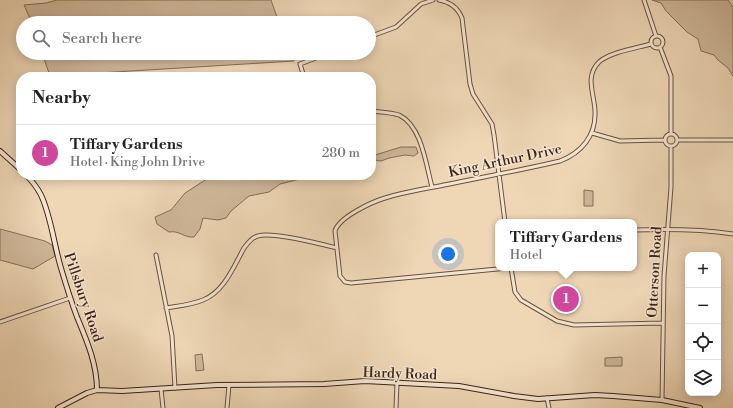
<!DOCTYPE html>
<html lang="en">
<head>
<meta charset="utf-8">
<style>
  :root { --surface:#fff; --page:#f6f6f6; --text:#222; --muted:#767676; --line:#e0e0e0; --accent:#0f766e }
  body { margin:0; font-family:"Libre Bodoni",serif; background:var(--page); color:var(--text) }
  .controls { position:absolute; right:12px; bottom:12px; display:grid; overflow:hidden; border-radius:8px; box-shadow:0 2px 10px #0003 }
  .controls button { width:36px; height:36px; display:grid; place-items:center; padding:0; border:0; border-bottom:1px solid var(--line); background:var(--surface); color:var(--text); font:20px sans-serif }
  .you { position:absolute; left:448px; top:254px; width:14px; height:14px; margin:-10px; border:3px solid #fff; border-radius:50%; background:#1a73e8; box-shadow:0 0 0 6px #1a73e833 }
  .badge { display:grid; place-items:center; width:26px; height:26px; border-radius:50%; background:var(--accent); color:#fff; font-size:13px; font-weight:700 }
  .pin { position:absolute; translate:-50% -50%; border:2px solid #fff; box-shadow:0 1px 4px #0006 }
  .popup { position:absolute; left:495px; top:219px; width:142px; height:52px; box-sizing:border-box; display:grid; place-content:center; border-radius:8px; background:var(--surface); filter:drop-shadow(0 1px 3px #0005); font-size:13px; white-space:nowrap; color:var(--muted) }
  .popup b { font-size:15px; color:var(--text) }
  .popup::after { content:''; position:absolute; left:50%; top:100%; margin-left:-8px; border:8px solid transparent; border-top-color:var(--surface) }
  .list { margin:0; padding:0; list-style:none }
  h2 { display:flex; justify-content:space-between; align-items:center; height:52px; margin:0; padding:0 16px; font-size:17px }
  h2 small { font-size:13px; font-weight:400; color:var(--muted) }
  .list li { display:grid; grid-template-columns:26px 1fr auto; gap:12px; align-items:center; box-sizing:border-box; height:56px; padding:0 16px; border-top:1px solid var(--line) }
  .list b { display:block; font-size:15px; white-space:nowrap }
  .list p { margin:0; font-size:13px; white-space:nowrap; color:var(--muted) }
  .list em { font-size:13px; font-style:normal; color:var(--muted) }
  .icon { flex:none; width:22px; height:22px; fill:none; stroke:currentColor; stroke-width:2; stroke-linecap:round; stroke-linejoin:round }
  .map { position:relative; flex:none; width:733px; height:408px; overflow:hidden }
  .search { position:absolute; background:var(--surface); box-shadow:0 2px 10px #0003; left:16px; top:16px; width:360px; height:44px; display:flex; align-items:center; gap:10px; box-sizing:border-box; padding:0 14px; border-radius:22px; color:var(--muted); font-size:15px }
  .panel { position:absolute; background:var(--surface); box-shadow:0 2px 10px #0003; left:16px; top:72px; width:360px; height:108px; border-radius:16px }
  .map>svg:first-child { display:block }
  .green { fill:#d0b99b; stroke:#856e5a }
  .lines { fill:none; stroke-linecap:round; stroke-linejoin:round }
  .street-casing { stroke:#675140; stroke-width:5 }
  .secondary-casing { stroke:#3a2418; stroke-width:6 }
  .street { stroke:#f5e5d0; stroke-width:3 }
  .secondary { stroke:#f5e5d0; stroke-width:4 }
  .labels { text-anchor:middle; stroke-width:3; stroke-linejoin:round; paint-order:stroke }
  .street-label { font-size:14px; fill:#3a2418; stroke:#f5e5d0 }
</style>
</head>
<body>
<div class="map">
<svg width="733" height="408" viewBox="0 0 733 408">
  <rect width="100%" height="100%" fill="#efd7b6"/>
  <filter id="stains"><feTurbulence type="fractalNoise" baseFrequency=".005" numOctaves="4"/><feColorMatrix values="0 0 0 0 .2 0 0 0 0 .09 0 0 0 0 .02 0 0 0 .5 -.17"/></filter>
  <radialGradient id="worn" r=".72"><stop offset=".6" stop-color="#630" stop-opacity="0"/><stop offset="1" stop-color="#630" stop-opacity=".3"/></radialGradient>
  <path class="green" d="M57,0H271L279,23H32L24,5L46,3Z
    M652,0H728L733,7V76L728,68L718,60L714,55L701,51L698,39L687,32L666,11L661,3Z
    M42,53H291L294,61L50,76Z
    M401,147H416L418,153L414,156L405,155L389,158L381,161L375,160L371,162V153L375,155Z
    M213,175H310L308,177L280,184L269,192L249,196L231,211L226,218L218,220L203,218L200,229L194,237C184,238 179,230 169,232L157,224L155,217L171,210L185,193Z
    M584,190L593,191V206H584Z
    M0,229L45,241L52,245L55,256L33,269L0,260Z
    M202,354L204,370L196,371L195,355Z
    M622,357V366H605V358Z"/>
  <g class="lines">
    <defs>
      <path id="street" d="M439,0C450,2 458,8 462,18L470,84L473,94L492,124L494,135L505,222
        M644,0L656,36
        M651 42a6 6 0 1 1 12 0a6 6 0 1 1-12 0Z
        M369,37L396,27L421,4L433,0
        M660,47L671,76V134
        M304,77L300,64L329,53
        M371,111C380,112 390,112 399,115C422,126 426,165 432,187
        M592,133L620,141L664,140
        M665 140a6 6 0 1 1 12 0a6 6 0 1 1-12 0Z
        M677,140H733
        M634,230C667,229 700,229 733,234
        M156,255L172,336L175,388
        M508,268L351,283L345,282L340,276L335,231C339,217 372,202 385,198C404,192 425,189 444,185C483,177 522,170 560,161C581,153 596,136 595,112C595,95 584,77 599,62C610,52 637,48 651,44
        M511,268L515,292L521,300L557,321L574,325L663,323
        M166,308C178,306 191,305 203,300C224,292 234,266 244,248C248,243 252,237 258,236C272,231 321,244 337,248
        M0,322L70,298
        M161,389L163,408
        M547,398L549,408
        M662,400L664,276L671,187V146
        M227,408L229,385
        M396,408L397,383"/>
      <path id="secondary" d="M0,151L21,170
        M26,175C32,181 37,187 41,195C51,216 54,245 61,268C66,285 71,301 77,317C87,341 97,364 97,390
        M58,408L87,393L97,390L122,391L217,385L324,384L365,381L459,386L514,396L538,399L595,395L613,396L662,400L700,408"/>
    </defs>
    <use href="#street" class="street-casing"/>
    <use href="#secondary" class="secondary-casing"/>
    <use href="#street" class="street"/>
    <use href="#secondary" class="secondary"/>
  </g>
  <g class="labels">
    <g class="street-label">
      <text transform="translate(505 160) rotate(-12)" y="5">King Arthur Drive</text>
      <text transform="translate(654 272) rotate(-87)" y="5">Otterson Road</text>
      <text transform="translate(84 297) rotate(71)" y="5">Pillsbury Road</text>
      <text transform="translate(400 373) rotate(2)" y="5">Hardy Road</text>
    </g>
  </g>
  <rect width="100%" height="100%" filter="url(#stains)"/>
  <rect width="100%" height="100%" fill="url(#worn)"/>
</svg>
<div class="controls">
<button>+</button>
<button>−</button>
<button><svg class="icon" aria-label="locate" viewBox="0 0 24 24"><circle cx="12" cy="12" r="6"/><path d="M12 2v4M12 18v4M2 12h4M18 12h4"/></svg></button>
<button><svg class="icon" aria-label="layers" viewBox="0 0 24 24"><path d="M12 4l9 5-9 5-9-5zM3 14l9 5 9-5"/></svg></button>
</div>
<div class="you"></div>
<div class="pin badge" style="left:566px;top:299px;background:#d1479c">1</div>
<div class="popup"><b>Tiffary Gardens</b>Hotel</div>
<div class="search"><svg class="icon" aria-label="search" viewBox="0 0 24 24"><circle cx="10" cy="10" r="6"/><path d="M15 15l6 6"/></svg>Search here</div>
<section class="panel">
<h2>Nearby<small></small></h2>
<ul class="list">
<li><span class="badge" style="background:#d1479c">1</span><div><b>Tiffary Gardens</b><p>Hotel · King John Drive</p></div><em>280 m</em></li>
</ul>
</section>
</div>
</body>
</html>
